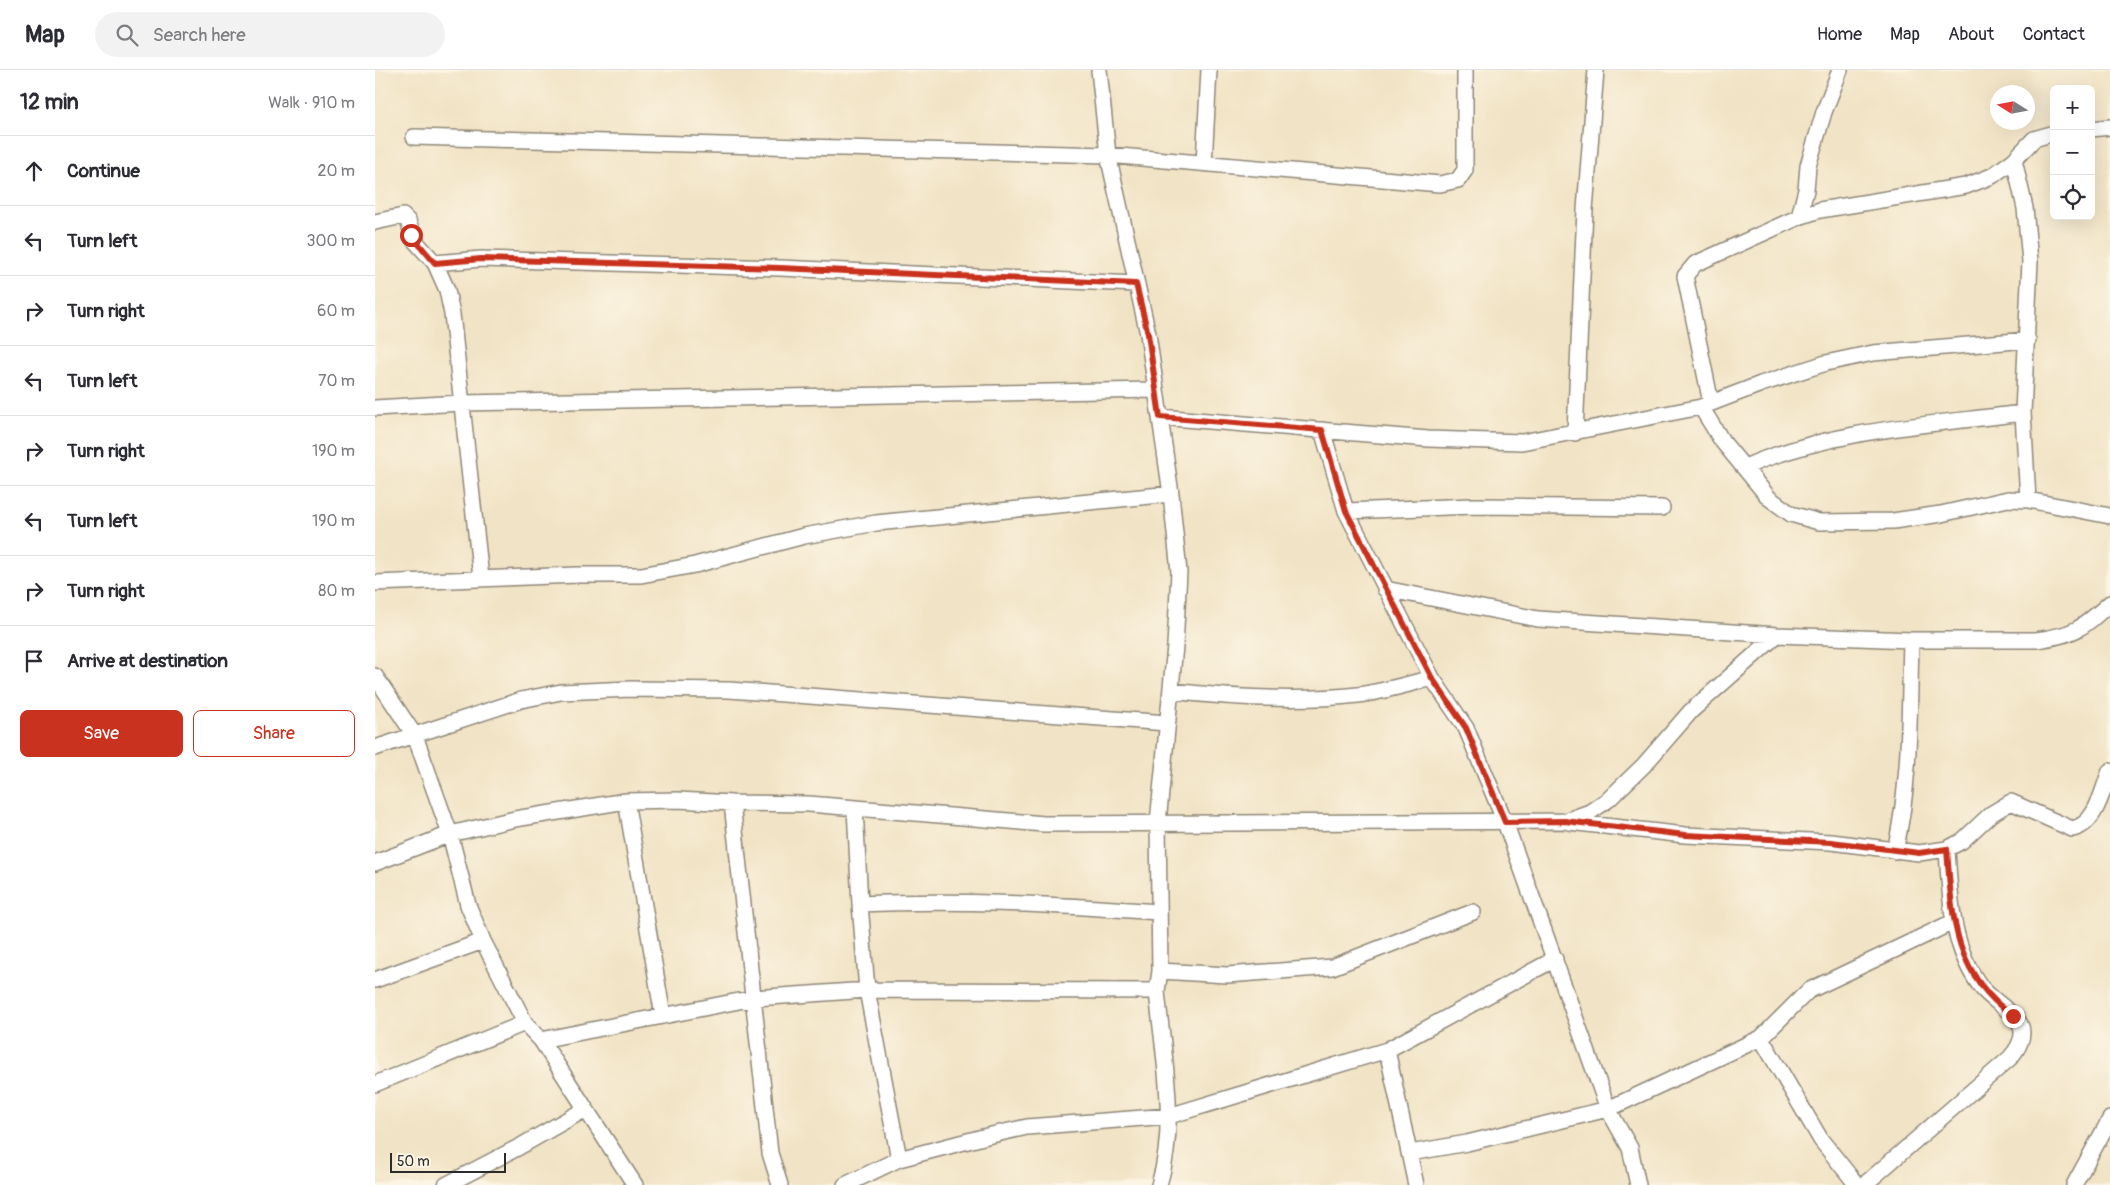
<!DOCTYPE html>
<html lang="en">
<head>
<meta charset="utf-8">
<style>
  :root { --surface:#fff; --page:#f2f2f3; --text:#2b2b33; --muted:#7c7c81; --line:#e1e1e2; --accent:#c8321e }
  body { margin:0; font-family:Pangolin,sans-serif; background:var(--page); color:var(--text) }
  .controls { position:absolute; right:15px; top:15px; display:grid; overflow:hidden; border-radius:8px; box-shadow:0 5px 20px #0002 }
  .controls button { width:45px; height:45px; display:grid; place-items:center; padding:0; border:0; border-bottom:1px solid var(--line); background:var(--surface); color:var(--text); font:25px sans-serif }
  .compass { position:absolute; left:1615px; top:15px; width:45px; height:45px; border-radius:50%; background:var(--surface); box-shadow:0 5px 20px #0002; rotate:281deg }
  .scale { position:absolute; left:15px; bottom:12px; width:116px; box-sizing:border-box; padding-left:5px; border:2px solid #2b2b2b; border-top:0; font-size:14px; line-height:18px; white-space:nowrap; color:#2b2b2b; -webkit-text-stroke:4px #fcf5e5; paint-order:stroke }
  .stop { position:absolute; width:15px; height:15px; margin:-11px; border:4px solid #c8321e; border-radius:50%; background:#fff }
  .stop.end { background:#c8321e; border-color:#fff; box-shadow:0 1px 5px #0008 }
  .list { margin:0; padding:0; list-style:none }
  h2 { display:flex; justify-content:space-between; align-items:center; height:65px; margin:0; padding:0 20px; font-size:21px }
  h2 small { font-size:16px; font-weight:400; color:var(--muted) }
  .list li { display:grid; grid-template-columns:32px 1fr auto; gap:15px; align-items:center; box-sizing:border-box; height:70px; padding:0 20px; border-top:1px solid var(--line) }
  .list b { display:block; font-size:19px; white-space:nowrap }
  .list em { font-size:16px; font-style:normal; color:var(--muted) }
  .actions { display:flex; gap:10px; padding:15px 20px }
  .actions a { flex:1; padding:11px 0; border:1px solid var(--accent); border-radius:8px; text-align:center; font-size:18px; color:var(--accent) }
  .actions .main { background:var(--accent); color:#fff }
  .icon { flex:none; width:28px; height:28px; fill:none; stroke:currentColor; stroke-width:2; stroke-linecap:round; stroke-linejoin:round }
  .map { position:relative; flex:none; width:1735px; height:1115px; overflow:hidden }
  header { display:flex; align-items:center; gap:30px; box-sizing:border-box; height:70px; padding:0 25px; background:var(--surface); border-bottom:1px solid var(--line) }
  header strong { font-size:24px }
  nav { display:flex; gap:28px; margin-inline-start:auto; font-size:18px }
  .search { width:350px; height:45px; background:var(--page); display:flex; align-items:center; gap:12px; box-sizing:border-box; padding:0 18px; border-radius:28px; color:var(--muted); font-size:19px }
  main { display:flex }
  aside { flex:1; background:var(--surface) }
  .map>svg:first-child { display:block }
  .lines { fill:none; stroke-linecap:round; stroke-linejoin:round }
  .street-casing { stroke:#8e8778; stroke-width:18 }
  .street { stroke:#fff; stroke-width:15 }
  .route { stroke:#c8321e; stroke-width:6 }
</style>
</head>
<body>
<header>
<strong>Map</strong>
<div class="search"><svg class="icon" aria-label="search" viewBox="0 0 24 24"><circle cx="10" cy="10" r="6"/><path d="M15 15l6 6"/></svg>Search here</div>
<nav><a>Home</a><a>Map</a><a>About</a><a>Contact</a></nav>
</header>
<main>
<aside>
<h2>12 min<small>Walk · 910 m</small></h2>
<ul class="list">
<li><svg class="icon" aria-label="ahead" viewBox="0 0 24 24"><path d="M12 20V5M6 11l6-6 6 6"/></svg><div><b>Continue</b></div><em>20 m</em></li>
<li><svg class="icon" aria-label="left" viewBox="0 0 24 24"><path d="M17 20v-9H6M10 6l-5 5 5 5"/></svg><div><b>Turn left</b></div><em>300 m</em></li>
<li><svg class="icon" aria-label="right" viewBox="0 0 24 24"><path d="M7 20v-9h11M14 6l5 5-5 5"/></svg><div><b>Turn right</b></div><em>60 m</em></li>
<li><svg class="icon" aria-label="left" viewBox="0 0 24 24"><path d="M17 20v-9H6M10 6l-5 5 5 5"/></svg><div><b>Turn left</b></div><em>70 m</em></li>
<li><svg class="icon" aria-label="right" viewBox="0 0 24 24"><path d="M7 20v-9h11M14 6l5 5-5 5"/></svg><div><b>Turn right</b></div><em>190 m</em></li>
<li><svg class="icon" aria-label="left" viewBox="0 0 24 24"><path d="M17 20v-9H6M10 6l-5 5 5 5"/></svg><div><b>Turn left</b></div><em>190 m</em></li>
<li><svg class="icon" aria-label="right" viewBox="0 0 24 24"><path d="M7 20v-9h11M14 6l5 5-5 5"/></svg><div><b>Turn right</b></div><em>80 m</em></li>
<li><svg class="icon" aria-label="arrive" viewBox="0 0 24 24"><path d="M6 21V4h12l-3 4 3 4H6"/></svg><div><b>Arrive at destination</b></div></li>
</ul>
<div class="actions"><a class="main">Save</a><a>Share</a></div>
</aside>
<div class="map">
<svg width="1735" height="1115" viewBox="0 0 1735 1115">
  <rect width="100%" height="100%" fill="#fcf5e5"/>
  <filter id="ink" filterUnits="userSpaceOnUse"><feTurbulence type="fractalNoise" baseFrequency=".02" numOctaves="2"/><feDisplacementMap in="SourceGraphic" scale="10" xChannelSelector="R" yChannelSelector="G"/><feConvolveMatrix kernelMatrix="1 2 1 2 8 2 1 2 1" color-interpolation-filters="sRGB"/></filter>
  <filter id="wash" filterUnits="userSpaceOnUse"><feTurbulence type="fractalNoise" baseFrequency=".0096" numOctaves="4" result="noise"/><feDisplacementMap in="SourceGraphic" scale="20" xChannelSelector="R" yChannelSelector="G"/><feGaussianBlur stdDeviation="1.12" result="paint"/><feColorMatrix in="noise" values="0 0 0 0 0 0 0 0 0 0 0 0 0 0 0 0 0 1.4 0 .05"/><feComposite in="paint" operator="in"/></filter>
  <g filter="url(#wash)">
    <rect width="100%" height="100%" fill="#f1e3c5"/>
  </g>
  <g filter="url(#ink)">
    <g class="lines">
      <defs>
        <path id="street" d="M724,0L733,85L773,264L796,424L804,502L800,576L783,753L785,901L782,921C788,985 803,1052 784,1115
          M1716,59L1735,57
          M39,67L733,85L1065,114L1083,110L1090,100V0
          M1639,90L1650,138L1655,191L1648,343L1653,430
          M829,93L834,0
          M1424,147L1431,120L1433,96L1449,42L1465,0
          M0,152L28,146L33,151L40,171L60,193L72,220L77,244L106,508
          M60,193L106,189L405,198L761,214
          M1336,333L1310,206L1320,194L1424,147L1445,140L1591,116L1617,106L1639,90L1659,69L1679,63
          M1326,337L1347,371L1394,428L1416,444L1444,452L1518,451L1566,444L1633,429L1653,430L1735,446
          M0,338L86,333L780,320
          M785,347L1053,369L1147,372L1326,337L1386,314L1451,293L1498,283L1653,270
          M947,360L971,441L1057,608L1091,658L1130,752L1233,1039L1255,1078L1263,1115
          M1200,363L1210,140L1221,0
          M1370,397C1456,359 1556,355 1648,343
          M971,441L1098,436L1287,438
          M0,513L203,505H266L320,495L429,466L501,453L796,424
          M1010,519L1163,549L1402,565L1536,570H1661C1700,565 1706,559 1735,533
          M0,606L40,666L75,764L93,835L108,871L150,953L166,970L260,1115
          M796,621C858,628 921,632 983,625C1007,622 1033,614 1057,608
          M0,678L146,630L186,622L256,619L354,620L792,653
          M251,731L288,946
          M357,733L395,1083L405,1115
          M480,738L485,834L492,920L524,1089
          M1194,752L1310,765L1456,772L1544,783L1572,779L1587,771L1616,744L1636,732L1697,759C1721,755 1727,721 1735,701
          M1520,781C1536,712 1534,640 1536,570
          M0,793L75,764L140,749L251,731L303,730L357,733L434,734L669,754L1190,751L1215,742L1234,729L1269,695L1316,641L1402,565
          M485,834C585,829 684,835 784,842
          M785,901L852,905L957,897L1098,842
          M0,910L108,871
          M1386,968L1446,1070L1482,1115
          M166,970L379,928L492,920L782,921
          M1012,980L1041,1115
          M0,1014L150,953
          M1035,1083L1092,1073L1233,1039L1386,968L1433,921L1578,852
          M71,1115L144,1077L209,1040
          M470,1115L524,1089L612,1066L652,1057L794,1046L1012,980L1180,889
          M1489,1115L1635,988C1642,980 1651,966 1645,954C1639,942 1616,930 1606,917C1576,877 1575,828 1572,779
          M1699,1115L1735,1049"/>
      </defs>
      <use href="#street" class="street-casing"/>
      <use href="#street" class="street"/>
    </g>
  </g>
  <g class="lines" filter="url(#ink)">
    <path class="route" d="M36,165L60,193L106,189L405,198L761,214L773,264L785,347L947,360L971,441L1057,608L1091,658L1130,752L1190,751L1310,765L1456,772L1544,783L1572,779C1577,846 1578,903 1638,946"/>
  </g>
</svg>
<div class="controls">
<button>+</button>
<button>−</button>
<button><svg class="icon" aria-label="locate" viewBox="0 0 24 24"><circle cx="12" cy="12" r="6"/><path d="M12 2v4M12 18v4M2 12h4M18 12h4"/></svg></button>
</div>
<svg class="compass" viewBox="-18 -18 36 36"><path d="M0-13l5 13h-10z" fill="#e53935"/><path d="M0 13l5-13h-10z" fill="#7c7c81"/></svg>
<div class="scale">50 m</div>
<div class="stop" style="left:36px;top:165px"></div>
<div class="stop end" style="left:1638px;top:946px"></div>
</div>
</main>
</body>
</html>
